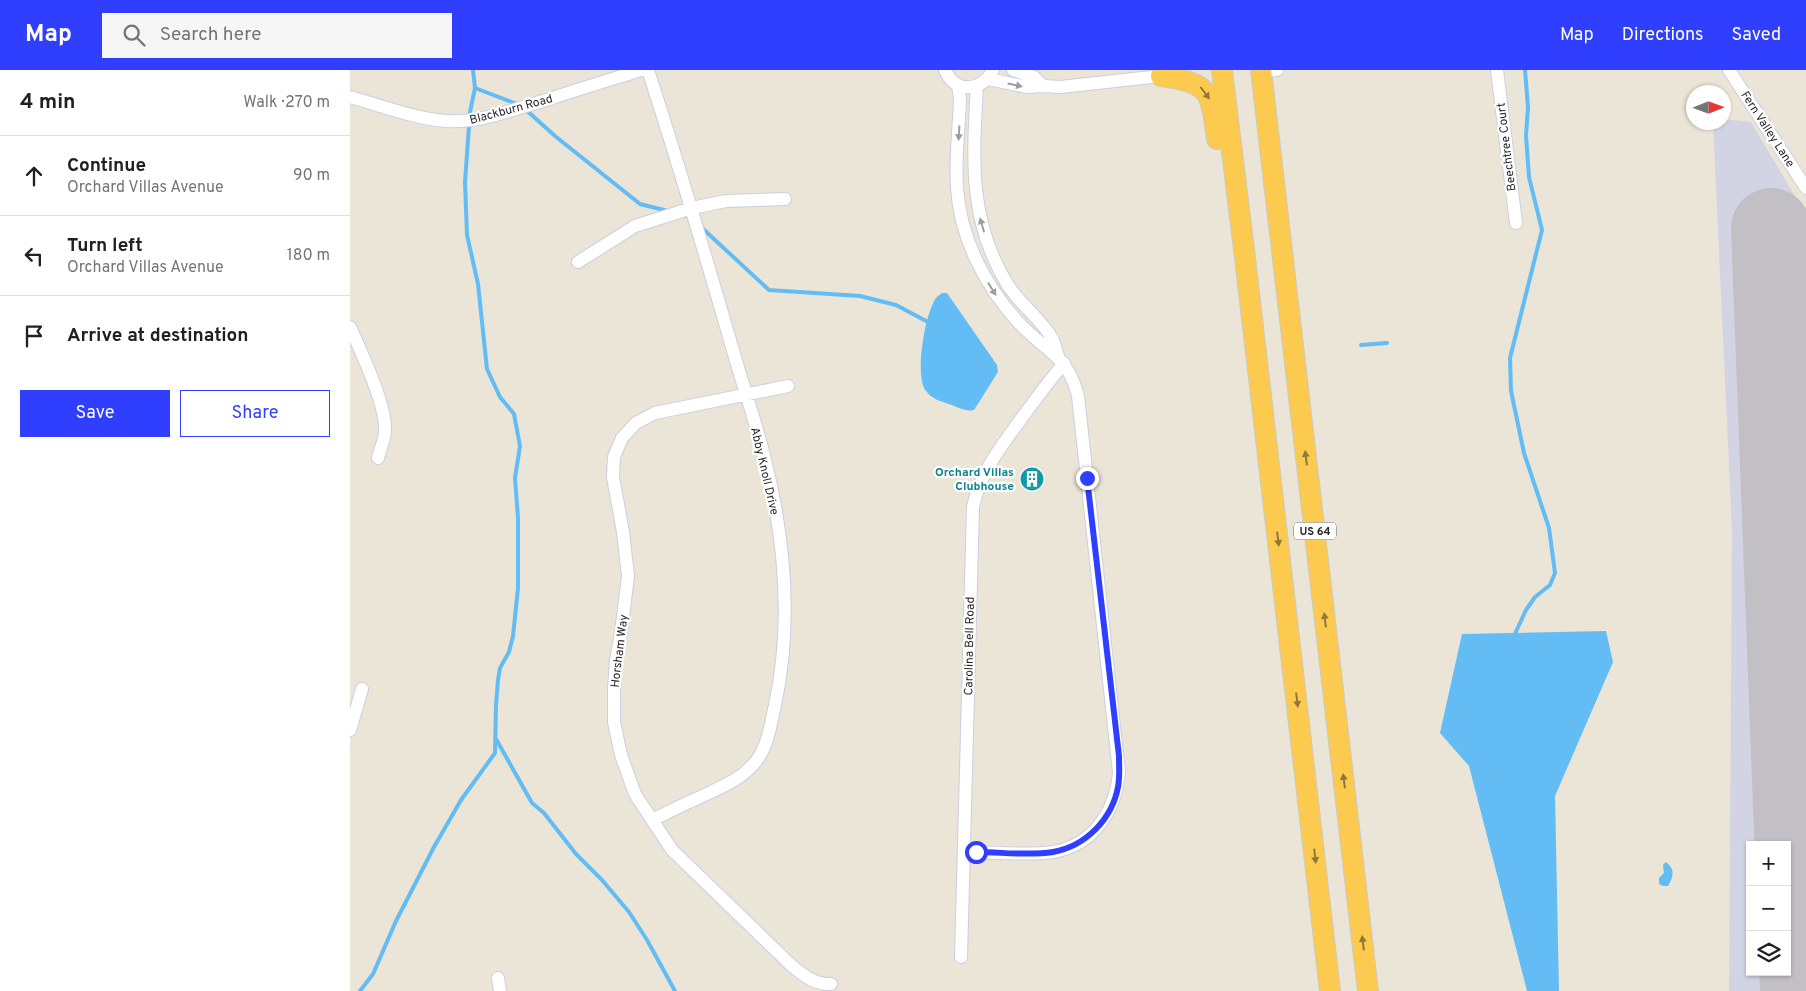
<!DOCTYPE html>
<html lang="en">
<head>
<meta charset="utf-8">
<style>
  :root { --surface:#fff; --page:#f6f6f6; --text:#202124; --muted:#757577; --line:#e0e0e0; --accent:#303eff }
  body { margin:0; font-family:Overpass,sans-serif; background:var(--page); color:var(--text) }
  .controls { position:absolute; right:15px; bottom:15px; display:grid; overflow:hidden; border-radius:0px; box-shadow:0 1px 4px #0004 }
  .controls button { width:45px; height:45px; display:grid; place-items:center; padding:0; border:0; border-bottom:1px solid var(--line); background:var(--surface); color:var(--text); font:25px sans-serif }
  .compass { position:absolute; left:1336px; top:15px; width:45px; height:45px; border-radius:50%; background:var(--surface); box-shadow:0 1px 4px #0004; rotate:89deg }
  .stop { position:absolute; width:15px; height:15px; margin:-11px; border:4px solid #303eff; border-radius:50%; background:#fff }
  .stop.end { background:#303eff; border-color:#fff; box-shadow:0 1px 5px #0008 }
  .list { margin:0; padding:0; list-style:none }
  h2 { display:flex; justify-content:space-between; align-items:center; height:65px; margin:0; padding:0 20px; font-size:21px }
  h2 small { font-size:16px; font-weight:400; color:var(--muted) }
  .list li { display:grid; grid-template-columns:32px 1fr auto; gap:15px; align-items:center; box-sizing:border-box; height:80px; padding:0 20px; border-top:1px solid var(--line) }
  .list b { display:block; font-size:19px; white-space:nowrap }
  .list p { margin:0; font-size:16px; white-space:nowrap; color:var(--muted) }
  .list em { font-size:16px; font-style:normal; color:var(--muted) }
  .actions { display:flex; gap:10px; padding:15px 20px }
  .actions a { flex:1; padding:11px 0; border:1px solid var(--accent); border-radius:0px; text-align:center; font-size:18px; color:var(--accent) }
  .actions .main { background:var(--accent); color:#fff }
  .icon { flex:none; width:28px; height:28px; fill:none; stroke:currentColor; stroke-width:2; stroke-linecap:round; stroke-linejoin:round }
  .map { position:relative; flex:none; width:1456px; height:921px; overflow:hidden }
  header { display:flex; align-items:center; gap:30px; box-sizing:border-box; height:70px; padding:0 25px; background:var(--accent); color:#fff }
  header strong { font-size:24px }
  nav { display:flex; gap:28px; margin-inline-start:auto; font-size:18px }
  .search { width:350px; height:45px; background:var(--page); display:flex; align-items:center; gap:12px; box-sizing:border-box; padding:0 18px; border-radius:0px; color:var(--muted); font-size:19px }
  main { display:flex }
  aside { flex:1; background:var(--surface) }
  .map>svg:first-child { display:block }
  .airport { fill:#d3d4e3; fill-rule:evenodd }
  .water { fill:#63bcf4 }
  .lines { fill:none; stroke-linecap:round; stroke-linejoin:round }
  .stream { stroke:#63bcf4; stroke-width:4 }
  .runway { stroke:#c2c0c5; stroke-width:80 }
  .minor-casing { stroke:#cccee1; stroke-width:14 }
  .trunk-casing { stroke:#cbcbcb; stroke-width:22 }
  .minor { stroke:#fff; stroke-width:12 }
  .trunk { stroke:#fbca4e; stroke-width:20 }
  .oneway { fill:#9e9e9e }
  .oneway2 { fill:#91783a }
  .route { stroke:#303eff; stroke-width:6 }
  .labels { text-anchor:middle; stroke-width:4.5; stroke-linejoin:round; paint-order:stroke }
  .shield { fill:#fff; stroke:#686868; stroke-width:1 }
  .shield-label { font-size:11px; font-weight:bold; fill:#272727 }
  .street-label { font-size:12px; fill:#272727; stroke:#fff }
  .culture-label { font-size:12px; font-weight:bold; fill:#0d838f; stroke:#fff; text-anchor:end }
</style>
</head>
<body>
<header>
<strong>Map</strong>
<div class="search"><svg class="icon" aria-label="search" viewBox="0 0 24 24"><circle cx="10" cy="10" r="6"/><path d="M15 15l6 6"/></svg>Search here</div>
<nav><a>Map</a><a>Directions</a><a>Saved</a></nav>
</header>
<main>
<aside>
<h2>4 min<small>Walk · 270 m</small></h2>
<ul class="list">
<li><svg class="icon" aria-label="ahead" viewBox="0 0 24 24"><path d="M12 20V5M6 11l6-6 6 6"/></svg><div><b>Continue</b><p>Orchard Villas Avenue</p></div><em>90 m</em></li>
<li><svg class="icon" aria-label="left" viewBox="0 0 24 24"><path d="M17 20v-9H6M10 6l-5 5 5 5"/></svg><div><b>Turn left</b><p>Orchard Villas Avenue</p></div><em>180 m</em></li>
<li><svg class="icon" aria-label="arrive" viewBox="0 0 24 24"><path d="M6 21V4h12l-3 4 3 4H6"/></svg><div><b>Arrive at destination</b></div></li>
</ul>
<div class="actions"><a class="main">Save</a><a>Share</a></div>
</aside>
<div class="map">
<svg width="1456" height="921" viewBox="0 0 1456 921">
  <rect width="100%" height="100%" fill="#ebe5d7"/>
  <path class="airport" d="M1374,49L1401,52L1456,145V921H1379L1382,461L1363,53L1374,52ZM1400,775H1437V902H1400Z"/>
  <path class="water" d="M592,223H597L647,295L648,302L624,340C615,342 608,337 599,334C590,331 582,329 576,321C564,307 575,243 586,228C587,226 590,225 592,223Z
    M1256,561L1263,592L1205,726L1209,921H1177L1119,696L1090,663L1112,564Z
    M1316,792C1325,799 1324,806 1318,816H1313L1309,814V808L1314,803L1313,795Z"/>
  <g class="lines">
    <path class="stream" d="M125,18L167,34
      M175,39L205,66L290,134L318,141
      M351,157L419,220L510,226L546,235L578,252
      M1011,275L1037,273
      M1163,568L1176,540L1185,527L1200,515L1205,503L1199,458L1174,383L1161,321L1160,288L1192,160L1179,107L1176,66L1178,37L1175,0
      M146,669L182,733L194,743L226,784L252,810L279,842L297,870L325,921
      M10,921L23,904L46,851L84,777L111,730L145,683L146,635L148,610L150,598L159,582L163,566L168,518V448L165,408L170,376L164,344L150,327L137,299L128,214L117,165L115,112L120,42L125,18L123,0"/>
    <path class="runway" d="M1421,158L1450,921"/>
    <defs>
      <path id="minor" d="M298,0C328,92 355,184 382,277C392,313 405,349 414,386C435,468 443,551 425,635C421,653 418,675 407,690C392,710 369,718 348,728C332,735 317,743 302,750
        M595,0C605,24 632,22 643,0
        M663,0L684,7L693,16
        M1147,0L1166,153
        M1379,0L1456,118
        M911,1L927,0
        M638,9L677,17L693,16L710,17L811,6
        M608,15L610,29C609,58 605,87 607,117C610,168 635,216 669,253C695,281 718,285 728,326L769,702C766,740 744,775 703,782C675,786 643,782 615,782
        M627,16C623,86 618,149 656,212C668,233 690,248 702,268C705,274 706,281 708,286
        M0,27C29,35 66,49 96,51C130,53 161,40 193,31C226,20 259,10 291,0
        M228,192L285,156L342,138L376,131L435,129
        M0,257C11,282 37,336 35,362C34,371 30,380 28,388
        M438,316L305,343L286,353L272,368L264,387L263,407L273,462L278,506L271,563L266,590L264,619V652L271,685L285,724L322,780L442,896C455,906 463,914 481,914
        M0,660L12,619
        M611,887L623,437C630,402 651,377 671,349C685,330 699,311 714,293
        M148,908L150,921"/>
      <path id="trunk" d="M872,0L895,188L980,921
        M911,0L1018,921
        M811,6C862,14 860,20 867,69"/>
    </defs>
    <use href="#minor" class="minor-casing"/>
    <use href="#trunk" class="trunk-casing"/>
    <use href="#minor" class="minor"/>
    <use href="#trunk" class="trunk"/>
  </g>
  <defs><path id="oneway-solid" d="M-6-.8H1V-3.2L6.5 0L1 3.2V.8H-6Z" transform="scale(1.25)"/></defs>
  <g class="oneway">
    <use href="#oneway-solid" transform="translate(665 15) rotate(12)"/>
    <use href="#oneway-solid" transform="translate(609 63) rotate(93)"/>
    <use href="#oneway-solid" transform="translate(632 155) rotate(-106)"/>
    <use href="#oneway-solid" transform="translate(642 219) rotate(58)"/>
  </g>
  <g class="oneway2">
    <use href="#oneway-solid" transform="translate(855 23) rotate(53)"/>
    <use href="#oneway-solid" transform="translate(956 388) rotate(-97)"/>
    <use href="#oneway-solid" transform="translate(928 469) rotate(83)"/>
    <use href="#oneway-solid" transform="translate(975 550) rotate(-97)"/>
    <use href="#oneway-solid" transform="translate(947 630) rotate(83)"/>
    <use href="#oneway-solid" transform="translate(994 711) rotate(-97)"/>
    <use href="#oneway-solid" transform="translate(965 786) rotate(83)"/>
    <use href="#oneway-solid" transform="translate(1013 873) rotate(-97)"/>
  </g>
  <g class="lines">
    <path class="route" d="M626,782C651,782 678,786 703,782C736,776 762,749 768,717C770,707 769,696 769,686L737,408"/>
  </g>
  <defs>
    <symbol id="building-disc" viewBox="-11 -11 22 22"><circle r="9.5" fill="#0f9aa8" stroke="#fff"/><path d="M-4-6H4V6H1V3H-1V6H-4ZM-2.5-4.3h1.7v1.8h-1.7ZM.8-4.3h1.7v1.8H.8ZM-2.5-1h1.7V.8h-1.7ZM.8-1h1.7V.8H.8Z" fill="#fff"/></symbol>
  </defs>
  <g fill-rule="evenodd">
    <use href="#building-disc" x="668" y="395" width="28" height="28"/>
  </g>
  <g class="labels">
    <rect class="shield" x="944" y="452.5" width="42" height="17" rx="4"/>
    <g class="shield-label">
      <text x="965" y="465">US 64</text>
    </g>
    <g class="street-label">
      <text transform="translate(161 39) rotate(-15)" y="4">Blackburn Road</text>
      <text transform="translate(1418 59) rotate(57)" y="4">Fern Valley Lane</text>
      <text transform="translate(1156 77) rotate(-97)" y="4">Beechtree Court</text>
      <text transform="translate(415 401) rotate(77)" y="4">Abby Knoll Drive</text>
      <text transform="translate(619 576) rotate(-89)" y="4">Carolina Bell Road</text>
      <text transform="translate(269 581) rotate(-83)" y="4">Horsham Way</text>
    </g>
    <g class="culture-label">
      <text x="664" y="406">Orchard Villas<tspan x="664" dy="14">Clubhouse</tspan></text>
    </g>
  </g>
</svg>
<div class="controls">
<button>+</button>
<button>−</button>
<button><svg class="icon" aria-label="layers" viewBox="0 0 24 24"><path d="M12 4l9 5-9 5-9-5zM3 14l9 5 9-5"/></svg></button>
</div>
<svg class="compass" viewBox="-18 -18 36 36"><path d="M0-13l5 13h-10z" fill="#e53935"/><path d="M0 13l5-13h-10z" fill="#757577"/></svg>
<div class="stop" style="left:626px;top:782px"></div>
<div class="stop end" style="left:737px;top:408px"></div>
</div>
</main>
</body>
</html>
